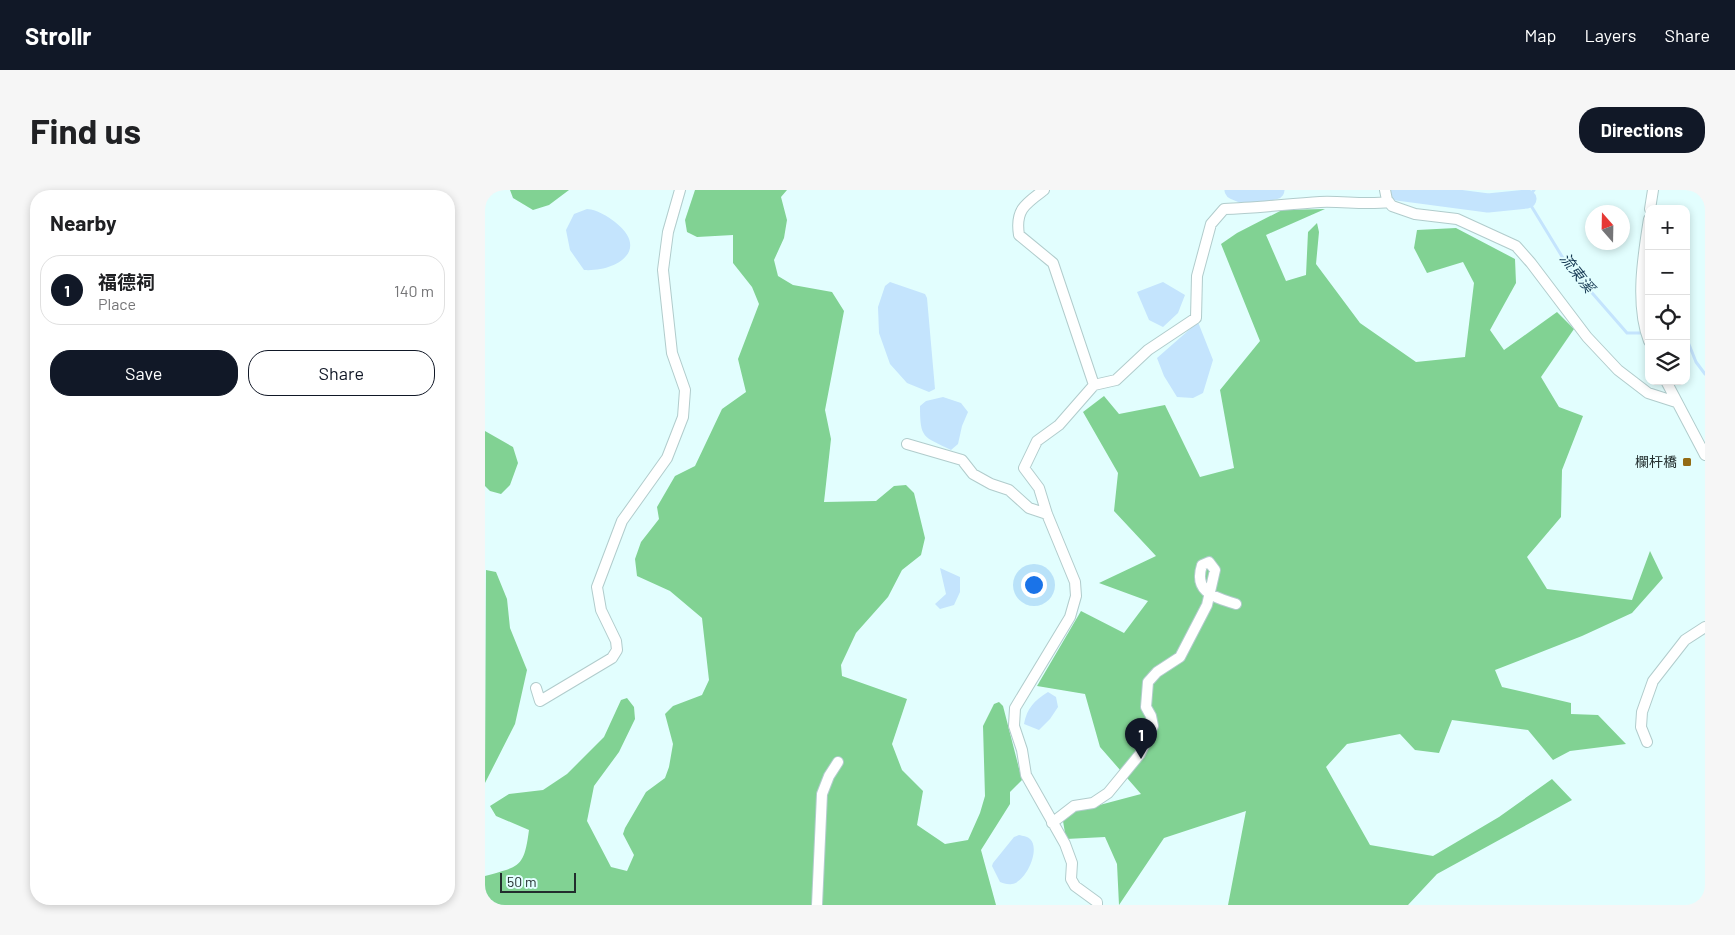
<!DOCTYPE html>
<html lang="en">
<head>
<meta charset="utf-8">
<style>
  :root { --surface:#fff; --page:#f6f6f6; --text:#202124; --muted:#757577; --line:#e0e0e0; --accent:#111827 }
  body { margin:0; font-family:Barlow,"Noto Sans TC",sans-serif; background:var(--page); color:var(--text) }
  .controls { position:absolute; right:15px; top:15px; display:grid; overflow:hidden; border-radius:10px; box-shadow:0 2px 8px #0003 }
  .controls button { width:45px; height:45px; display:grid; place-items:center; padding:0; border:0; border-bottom:1px solid var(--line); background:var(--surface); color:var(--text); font:25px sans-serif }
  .compass { position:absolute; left:1100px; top:15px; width:45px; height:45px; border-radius:50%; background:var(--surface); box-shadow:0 2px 8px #0003; rotate:340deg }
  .scale { position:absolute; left:15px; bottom:12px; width:76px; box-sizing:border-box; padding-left:5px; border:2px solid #222d2d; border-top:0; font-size:14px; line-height:18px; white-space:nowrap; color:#222d2d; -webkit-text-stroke:4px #e2fefe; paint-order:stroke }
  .you { position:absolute; left:548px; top:394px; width:18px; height:18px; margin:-12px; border:4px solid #fff; border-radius:50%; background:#1a73e8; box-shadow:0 0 0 8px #1a73e833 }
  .badge { display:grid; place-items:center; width:32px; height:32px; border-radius:50%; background:var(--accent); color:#fff; font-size:16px; font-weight:700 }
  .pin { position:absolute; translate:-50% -41px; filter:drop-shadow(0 1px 2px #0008) }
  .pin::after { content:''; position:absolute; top:26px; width:18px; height:15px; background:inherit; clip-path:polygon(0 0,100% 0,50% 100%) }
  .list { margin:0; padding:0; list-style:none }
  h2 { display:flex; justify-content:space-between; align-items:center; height:65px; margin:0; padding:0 20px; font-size:21px }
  h2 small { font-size:16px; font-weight:400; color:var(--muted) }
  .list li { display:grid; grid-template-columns:32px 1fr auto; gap:15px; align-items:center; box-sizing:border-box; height:70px; margin:0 10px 10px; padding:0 10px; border:1px solid var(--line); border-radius:20px }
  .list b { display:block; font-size:19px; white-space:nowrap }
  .list p { margin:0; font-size:16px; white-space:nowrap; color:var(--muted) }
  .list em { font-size:16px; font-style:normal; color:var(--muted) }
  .actions { display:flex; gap:10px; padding:15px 20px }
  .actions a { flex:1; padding:11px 0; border:1px solid var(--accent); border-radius:20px; text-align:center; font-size:18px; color:var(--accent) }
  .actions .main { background:var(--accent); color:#fff }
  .icon { flex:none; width:28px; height:28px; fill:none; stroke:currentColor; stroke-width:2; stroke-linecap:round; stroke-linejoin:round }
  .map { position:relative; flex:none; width:1220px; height:715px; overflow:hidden; border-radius:20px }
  header { display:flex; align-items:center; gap:30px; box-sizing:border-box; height:70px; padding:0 25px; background:var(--accent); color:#fff }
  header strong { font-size:24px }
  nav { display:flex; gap:28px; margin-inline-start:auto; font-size:18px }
  .intro { display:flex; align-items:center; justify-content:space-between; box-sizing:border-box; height:120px; padding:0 30px }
  h1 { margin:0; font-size:35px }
  .button { padding:12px 22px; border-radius:20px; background:var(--accent); color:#fff; font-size:18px; font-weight:700 }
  main { display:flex; gap:30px; padding:0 30px }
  aside { flex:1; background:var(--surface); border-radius:20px; box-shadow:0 2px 8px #0003 }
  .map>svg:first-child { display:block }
  .forest { fill:#81d293 }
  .water { fill:#c4e4fd }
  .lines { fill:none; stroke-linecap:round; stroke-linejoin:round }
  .stream { stroke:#c4e4fd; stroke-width:3 }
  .river { stroke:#c4e4fd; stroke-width:19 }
  .minor-casing { stroke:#b1cccc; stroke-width:12 }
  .minor { stroke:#fff; stroke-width:10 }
  .poi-dot { fill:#936b14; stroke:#e2fefe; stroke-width:2 }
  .labels { text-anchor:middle; stroke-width:4; stroke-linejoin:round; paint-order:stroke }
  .poi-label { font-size:14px; fill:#222d2d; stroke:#e2fefe; text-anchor:end }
  .water-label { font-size:15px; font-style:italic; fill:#183b55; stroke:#e2fefe }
</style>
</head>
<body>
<header>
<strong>Strollr</strong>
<nav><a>Map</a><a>Layers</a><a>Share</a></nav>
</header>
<div class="intro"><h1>Find us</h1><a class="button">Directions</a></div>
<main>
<aside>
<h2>Nearby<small></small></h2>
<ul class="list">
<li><span class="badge">1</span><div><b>福德祠</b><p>Place</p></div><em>140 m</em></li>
</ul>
<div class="actions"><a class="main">Save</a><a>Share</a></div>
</aside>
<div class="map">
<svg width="1220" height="715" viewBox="0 0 1220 715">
  <rect width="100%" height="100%" fill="#e2fefe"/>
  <path class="forest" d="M25,0H84L64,15L48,20L28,8Z
    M210,0H302L296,7L302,30L299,48L289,70L293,86L308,95L347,102L359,121L340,220L346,249L339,312L391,311L409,296L421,295L429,303L440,348L436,365L417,380L403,407L371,443L356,475L357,486L422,509L407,554L417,580L438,601L432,635L460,654L483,650L495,623L500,606L498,536L509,514L514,512L518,516L537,590L525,602V614L496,660L511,715H0V686C35,676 39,678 44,640L11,626L5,616L24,604L58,600L82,584L119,547L136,510L142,508L149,517L150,529L134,562L109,596L102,631L126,677L142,681L149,665L138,644L140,638L161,602L180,588L184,577L188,554L180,524L188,516L217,505L224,490L217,428L185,401L152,386L150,369L156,352L174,329L172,317L190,286L210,276L237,219L261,202L253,169L274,114L267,97L248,73V45L212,47L202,42L200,30Z
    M840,19L781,45L801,91L821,85L823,42L832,33L834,42L831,74L875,133L931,172L980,167L989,93L978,72L942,83L929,58L932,40L971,38L1030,69L1031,93L1005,140L1019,160L1072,122L1089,139L1056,187L1074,217L1098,226L1077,280L1076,327L1042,367L1062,399L1147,410L1165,361L1178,388L1147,423L1097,446L1010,480L1017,497L1086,513V524L1113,525L1141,554L1085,561L1068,570L1043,540L967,530L954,563L930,560L915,544L862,554L841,577L885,655L948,666L1014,627L1067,589L1087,610L952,684L923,715H743L761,621L679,648L634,715L632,674L620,647L581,649L577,625L656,604L615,557L600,504L552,496L596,421L639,443L663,411L614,393L671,366L629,321L633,283L598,222L619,206L634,224L680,215L715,287L749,278L735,200L775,151L736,54L752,43L797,20Z
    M0,241L28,257L33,273L25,295L16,304L5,301L0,296Z
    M1,380L11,382L22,409L25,438L42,480L30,534L0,593Z"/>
  <path class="water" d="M102,19C113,20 122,26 130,32C166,60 131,82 99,80L85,60L81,40L89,24Z
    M405,92L440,104L442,108L450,199L444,202L422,193L405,174L394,143L393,117L400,96Z
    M678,92L700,105L693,123L678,137L664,130L652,102Z
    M713,132L728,170L718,203L708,208L692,207L679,186L672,168Z
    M458,207L476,213L483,222L477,236L473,254L466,260C438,246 435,249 435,216L441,211Z
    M455,378L475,387V402L469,415L455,419L450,414L461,404Z
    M563,502L571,507L573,517L565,529L554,540L539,534C542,518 549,511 563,502Z
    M534,645C538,646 542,646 545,649C556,659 541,692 527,694C523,695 518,693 515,692L507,676L508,673L529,647Z"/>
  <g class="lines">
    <path class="stream" d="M1049,0L1042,9L1081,73L1142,143H1160
      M1201,147L1211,172L1220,184"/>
    <path class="river" d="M749,0L761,5L790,0
      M905,0L1003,13L1042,9"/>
    <defs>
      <path id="minor" d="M559,0C540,14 530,20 534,45L568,73L609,195
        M900,0L902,10L907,16L930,24L972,29L1031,56L1046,73L1102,147L1133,180L1163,203L1191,212
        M1165,19L1168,0
        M1164,29C1158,66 1150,115 1164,151
        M1181,191L1220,265
        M422,254L477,270L488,284L506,294L524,300L544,318L562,324
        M51,498L55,511L127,468L132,460L131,451L116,420L112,397L137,331L182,268L198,227L200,200L187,163L178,80L183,42L195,0
        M1162,552L1156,537L1157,522L1168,491L1200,450L1220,437
        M567,633L589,616L608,613L623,603L655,564L668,536L666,526L661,517L663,492L672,482L695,467L722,415L730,380L724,372L717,375C708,403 730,407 751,414
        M332,715L337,604L344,586L353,572
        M612,715V712L590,696L586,689L587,673L580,654L541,585L537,560L529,536L530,518L585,427L591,406L590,392L562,324L554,298L539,278L552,251L574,235L609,195L631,190L663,160L711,128L712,86L726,34L739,19C771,18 803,14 835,12C858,11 880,15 904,12"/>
    </defs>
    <use href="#minor" class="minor-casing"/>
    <use href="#minor" class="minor"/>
  </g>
  <rect class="poi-dot" x="1197" y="267" width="10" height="10" rx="2.5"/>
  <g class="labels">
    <g class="poi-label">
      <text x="1192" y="277">欄杆橋</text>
    </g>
    <g class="water-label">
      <text transform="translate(1092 83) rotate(52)" y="5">流東溪</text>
    </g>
  </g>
</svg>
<div class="controls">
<button>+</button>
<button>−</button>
<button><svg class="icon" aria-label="locate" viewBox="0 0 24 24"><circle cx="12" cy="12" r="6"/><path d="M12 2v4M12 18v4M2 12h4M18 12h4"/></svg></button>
<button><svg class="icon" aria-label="layers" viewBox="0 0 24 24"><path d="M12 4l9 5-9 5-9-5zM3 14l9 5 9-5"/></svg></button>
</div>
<svg class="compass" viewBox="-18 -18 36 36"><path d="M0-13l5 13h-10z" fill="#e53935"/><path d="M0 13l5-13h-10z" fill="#757577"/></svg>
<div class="scale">50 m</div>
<div class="you"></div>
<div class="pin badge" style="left:656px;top:569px">1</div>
</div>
</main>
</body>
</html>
